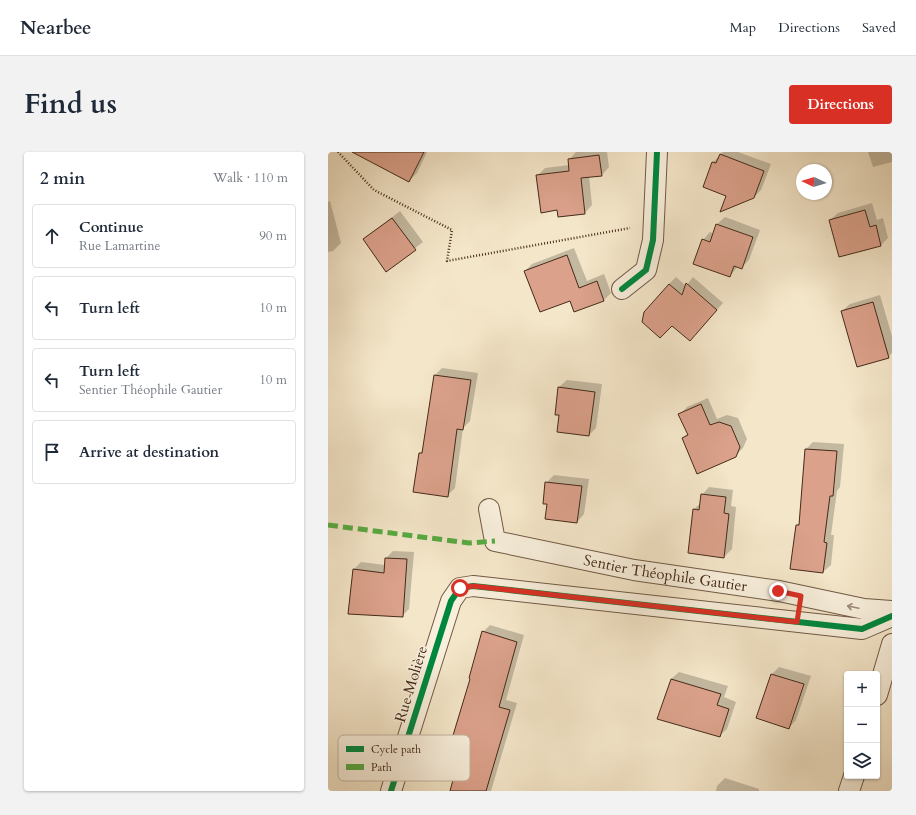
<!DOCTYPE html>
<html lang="en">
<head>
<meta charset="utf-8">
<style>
  :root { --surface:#fff; --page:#f2f2f3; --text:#1f2937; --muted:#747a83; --line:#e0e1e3; --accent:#d93025 }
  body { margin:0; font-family:Cardo,serif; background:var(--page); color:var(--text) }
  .controls { position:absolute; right:12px; bottom:12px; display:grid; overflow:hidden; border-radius:4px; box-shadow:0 1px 3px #0004 }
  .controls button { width:36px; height:36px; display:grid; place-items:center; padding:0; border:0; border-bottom:1px solid var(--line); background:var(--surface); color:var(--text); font:20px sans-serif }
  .compass { position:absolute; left:468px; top:12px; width:36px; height:36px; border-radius:50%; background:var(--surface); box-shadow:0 1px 3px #0004; rotate:274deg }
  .stop { position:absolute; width:12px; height:12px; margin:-9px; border:3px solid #d93025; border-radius:50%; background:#fff }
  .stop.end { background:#d93025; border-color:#fff; box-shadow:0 1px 4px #0008 }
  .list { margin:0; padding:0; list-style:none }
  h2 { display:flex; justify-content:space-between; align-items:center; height:52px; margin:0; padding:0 16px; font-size:17px }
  h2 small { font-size:13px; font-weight:400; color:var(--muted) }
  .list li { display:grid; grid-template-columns:26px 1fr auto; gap:12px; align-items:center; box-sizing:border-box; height:64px; margin:0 8px 8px; padding:0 8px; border:1px solid var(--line); border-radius:4px }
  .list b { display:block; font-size:15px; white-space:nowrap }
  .list p { margin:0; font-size:13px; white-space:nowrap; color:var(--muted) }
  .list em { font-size:13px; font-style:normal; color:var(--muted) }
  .icon { flex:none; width:22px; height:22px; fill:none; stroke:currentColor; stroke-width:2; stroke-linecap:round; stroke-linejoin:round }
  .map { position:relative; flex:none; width:564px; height:639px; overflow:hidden; border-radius:4px }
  header { display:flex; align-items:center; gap:24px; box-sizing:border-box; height:56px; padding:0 20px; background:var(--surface); border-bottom:1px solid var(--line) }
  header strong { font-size:19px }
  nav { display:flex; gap:22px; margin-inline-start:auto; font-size:14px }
  .intro { display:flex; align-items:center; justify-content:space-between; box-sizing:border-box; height:96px; padding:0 24px }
  h1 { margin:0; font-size:28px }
  .button { padding:10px 18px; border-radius:4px; background:var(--accent); color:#fff; font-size:14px; font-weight:700 }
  main { display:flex; gap:24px; padding:0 24px }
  aside { flex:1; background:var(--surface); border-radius:4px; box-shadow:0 1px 3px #0004 }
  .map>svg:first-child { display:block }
  .shadow { fill:#0003 }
  .building { fill:#dba18b; stroke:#452a18 }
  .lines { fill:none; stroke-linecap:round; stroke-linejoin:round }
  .street-casing { stroke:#715944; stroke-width:22 }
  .path { stroke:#452a18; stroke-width:2.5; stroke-dasharray:1 2; stroke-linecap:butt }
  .street { stroke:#f8efdc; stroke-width:20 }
  .quiet { stroke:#56ab42; stroke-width:5; stroke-dasharray:10 5; stroke-linecap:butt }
  .cycleway-casing { stroke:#f8efdc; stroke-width:8 }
  .cycleway { stroke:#00873e; stroke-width:6 }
  .oneway { stroke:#9e8c7a }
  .route { stroke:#d93025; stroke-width:5 }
  .labels { text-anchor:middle; stroke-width:3; stroke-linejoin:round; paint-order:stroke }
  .street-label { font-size:15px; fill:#452a18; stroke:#f8efdc }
  .key { fill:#f8efdc; stroke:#c2b4a1; stroke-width:1 }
  .key-label { font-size:11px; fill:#452a18 }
</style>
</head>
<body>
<header>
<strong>Nearbee</strong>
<nav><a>Map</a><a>Directions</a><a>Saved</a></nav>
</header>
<div class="intro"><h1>Find us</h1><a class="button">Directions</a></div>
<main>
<aside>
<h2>2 min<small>Walk · 110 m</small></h2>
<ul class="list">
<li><svg class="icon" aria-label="ahead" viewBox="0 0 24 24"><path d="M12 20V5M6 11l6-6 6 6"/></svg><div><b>Continue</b><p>Rue Lamartine</p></div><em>90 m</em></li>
<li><svg class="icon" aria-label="left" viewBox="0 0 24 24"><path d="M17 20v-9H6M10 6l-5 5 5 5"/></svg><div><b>Turn left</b></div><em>10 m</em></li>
<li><svg class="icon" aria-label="left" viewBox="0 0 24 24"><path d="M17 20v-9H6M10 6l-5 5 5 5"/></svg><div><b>Turn left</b><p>Sentier Théophile Gautier</p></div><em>10 m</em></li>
<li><svg class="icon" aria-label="arrive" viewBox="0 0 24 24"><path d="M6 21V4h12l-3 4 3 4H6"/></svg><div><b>Arrive at destination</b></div></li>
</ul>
</aside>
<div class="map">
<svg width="564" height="639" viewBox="0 0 564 639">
  <rect width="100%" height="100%" fill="#f4e6c9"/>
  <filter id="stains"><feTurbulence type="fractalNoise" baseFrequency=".005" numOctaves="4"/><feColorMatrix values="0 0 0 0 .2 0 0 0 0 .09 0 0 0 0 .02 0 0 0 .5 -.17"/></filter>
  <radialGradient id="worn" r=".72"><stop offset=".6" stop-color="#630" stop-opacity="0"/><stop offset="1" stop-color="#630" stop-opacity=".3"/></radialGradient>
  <path class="shadow" d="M54,0H99L89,21L81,29Z
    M248,0H279L281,15L274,23L261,24L264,53L257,61L230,57L209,24L217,16L241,13V8Z
    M395,0H410L443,12L433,38L426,45L385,10Z
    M540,0H564V10L545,15Z
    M2,49L13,91L5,99L0,100V50Z
    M544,51L549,68L555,66L560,86L553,93L502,68L510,61Z
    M72,59L95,90L59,118L36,87Z
    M397,65L432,78L421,108L413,116L410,114L402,124L375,88L382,80L386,82L389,72Z
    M246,96L259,129L276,122L283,141L276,148L247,159L243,148L197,119L204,112Z
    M348,125L358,134L365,125L395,151L369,181L341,132Z
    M552,143L564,184V201L560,205L514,159L522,152Z
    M114,216L150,221L142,269L135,276L127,336L119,344L92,301L96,297L107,223Z
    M239,228L274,232L268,276L261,283L232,262H228L231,235Z
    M380,246L389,267L399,263L410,266L419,287L415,296L407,304L355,286L360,281L352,262L359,255Z
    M485,290L516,292L512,335L509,339L503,383H506L503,413L495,420L469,373L472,371L478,297Z
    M226,323L261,327L256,362L249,370L220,351L218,331Z
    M381,335L405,338L403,354L408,355L404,397L396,405L366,357L373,351L374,343Z
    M65,399L86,400L81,457L74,464L26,417L33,410L57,413L58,406Z
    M162,473L196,483L178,548L189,551L163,639H123L131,613L143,526L155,480Z
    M451,515L483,524L468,568L461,576L430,566L444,522Z
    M351,520L400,534L396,545L408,550L399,577L391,584L343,527Z
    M397,626L431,637V639H388L389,634Z"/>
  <path class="building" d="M24,0H96L81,30Z
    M392,2L436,19L426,46L392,60L398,44L375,35L384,10L388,11Z
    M271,3L274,24L253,26L257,62L230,65L229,58L213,61L208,23L241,19L240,7Z
    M537,58L542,75L548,73L553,94L511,105L501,68Z
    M64,66L88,98L58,120L35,87Z
    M388,72L425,85L414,117L406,114L402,125L365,112L374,87L382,90Z
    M239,103L251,136L269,129L276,149L246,160L242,149L212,160L196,119Z
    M358,131L389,158L362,189L344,174L332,186L314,170L316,160L341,132L354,143Z
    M545,150L561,206L529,215L513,159Z
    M106,223L143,228L135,278L129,277L120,345L85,340L91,301H94Z
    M230,235L267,240L261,284L229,280L231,263H227Z
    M373,252L382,273L391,270L403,274L412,295L408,305L369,322L354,286L360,283L350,262Z
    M477,297L509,299L505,344H502L496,390L499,391L495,421L462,417L468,373H471Z
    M217,330L254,334L249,371L217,367L219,352H215Z
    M373,342L398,345L396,361L401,362L396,406L360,401L365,357L371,358Z
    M57,406L79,407L75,465L20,462L25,417L56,421Z
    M154,479L189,490L171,555L182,558L158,639H122L129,613L117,610L142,527L141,526Z
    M443,522L476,532L461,577L428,566Z
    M343,527L393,542L389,553L401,557L392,585L329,567Z"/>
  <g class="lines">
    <defs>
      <g id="street">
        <path d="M294,137L318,118L325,88L329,0"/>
        <path id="s1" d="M161,357L167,389L306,418L451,439L536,457L564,459"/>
        <path d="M549,543L564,492"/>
        <path d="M63,639L123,449L132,436L145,434L534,477L564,464"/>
        <path d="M521,639L526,624"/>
      </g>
    </defs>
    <use href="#street" class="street-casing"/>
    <path class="path" d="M10,0L46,38L124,78L119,109L302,76"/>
    <use href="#street" class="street"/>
    <path class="quiet" d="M0,373L141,391L167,389"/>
    <defs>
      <path id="cycleway" d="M294,137L318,118L325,88L329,0
        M63,639L123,449L132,436L145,434L534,477L564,464"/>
    </defs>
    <use href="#cycleway" class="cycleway-casing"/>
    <use href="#cycleway" class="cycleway"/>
  </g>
  <defs><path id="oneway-shaft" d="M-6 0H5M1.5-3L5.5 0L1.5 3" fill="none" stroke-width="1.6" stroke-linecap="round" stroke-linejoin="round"/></defs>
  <use class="oneway" href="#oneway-shaft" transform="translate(525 455) rotate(-168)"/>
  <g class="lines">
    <path class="route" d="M132,436L145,434L469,470L473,444L450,439"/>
  </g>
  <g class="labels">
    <g class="street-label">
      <text dy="5" stroke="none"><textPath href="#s1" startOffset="206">Sentier Théophile Gautier</textPath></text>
      <text transform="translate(83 532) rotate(-73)" y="5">Rue Molière</text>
    </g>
  </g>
  <rect x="10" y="583" width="132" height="46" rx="6" class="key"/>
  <rect x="18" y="594" width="18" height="6" fill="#00873e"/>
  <rect x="18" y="612" width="18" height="6" fill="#56ab42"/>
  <g class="key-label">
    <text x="43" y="601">Cycle path</text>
    <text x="43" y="619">Path</text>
  </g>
  <rect width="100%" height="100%" filter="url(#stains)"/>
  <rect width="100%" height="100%" fill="url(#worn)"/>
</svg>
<div class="controls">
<button>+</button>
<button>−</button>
<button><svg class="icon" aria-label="layers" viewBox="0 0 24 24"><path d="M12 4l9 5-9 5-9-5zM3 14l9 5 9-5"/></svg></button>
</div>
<svg class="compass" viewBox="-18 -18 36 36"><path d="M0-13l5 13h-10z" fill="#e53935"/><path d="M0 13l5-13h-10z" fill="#747a83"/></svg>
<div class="stop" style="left:132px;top:436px"></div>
<div class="stop end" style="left:450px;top:439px"></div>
</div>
</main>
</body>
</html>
